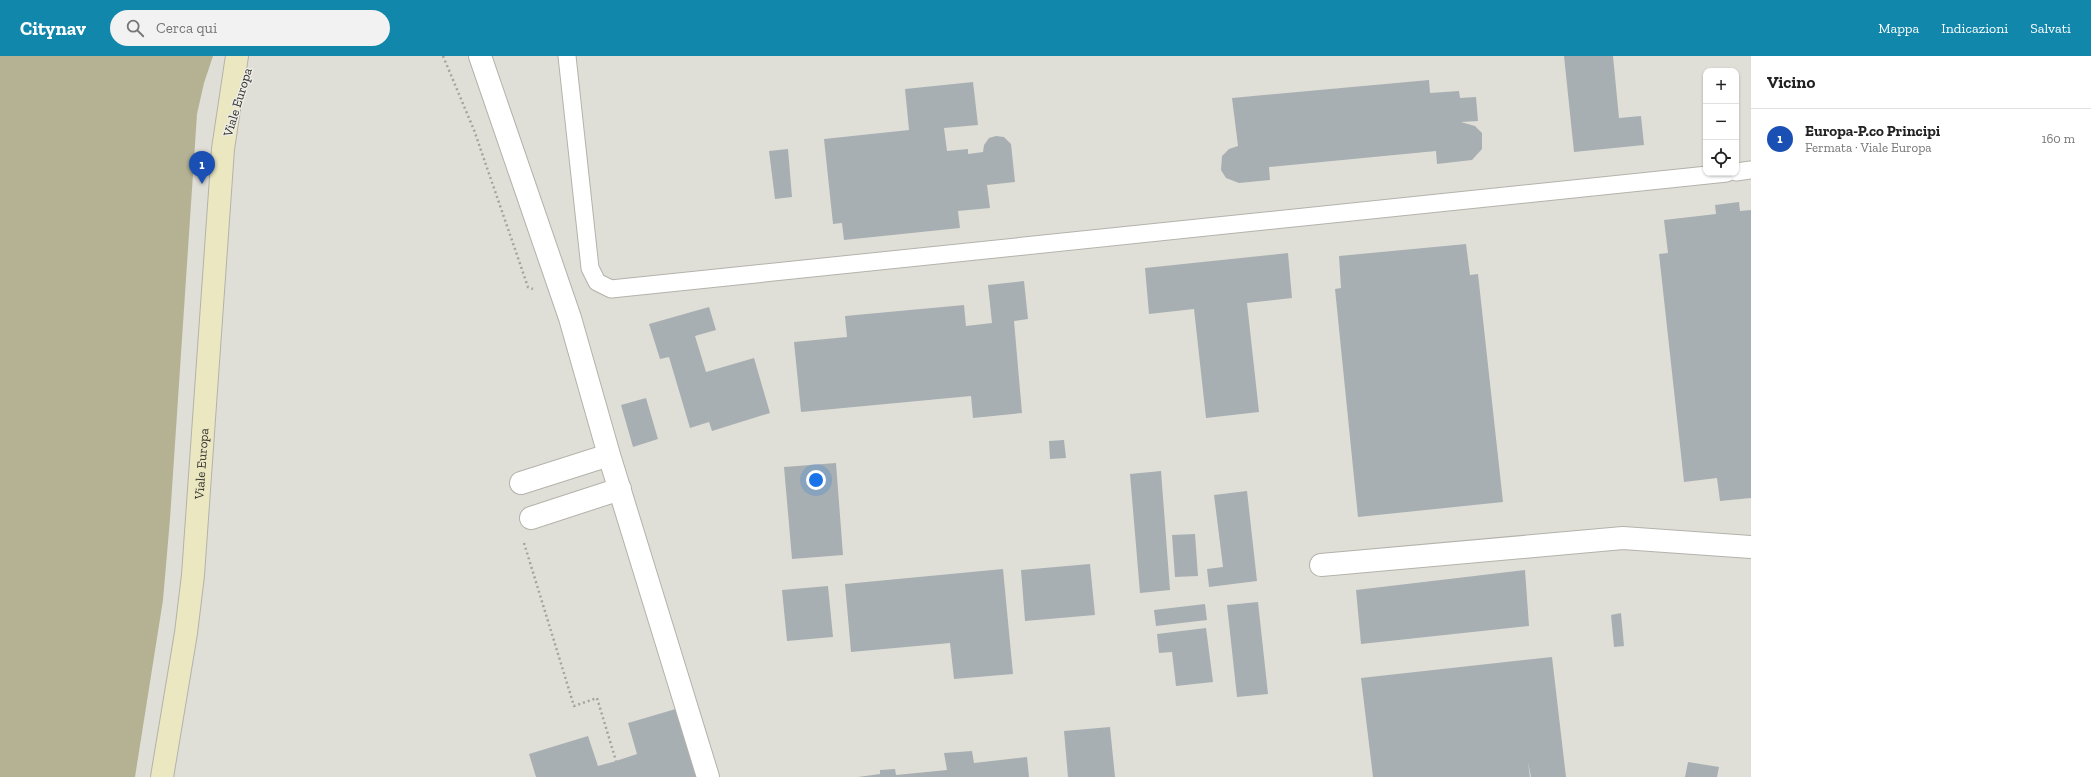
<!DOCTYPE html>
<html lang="it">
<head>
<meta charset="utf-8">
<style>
  :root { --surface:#fff; --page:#f2f2f2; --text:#222; --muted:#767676; --line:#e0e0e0; --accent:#1087ab }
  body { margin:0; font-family:"Zilla Slab",serif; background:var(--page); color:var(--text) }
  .controls { position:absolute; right:12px; top:12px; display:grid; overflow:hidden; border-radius:8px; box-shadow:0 1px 3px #0004 }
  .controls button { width:36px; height:36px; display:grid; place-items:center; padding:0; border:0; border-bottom:1px solid var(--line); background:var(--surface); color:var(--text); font:20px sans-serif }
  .you { position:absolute; left:816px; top:424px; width:14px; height:14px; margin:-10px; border:3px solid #fff; border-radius:50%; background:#1a73e8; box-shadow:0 0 0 6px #1a73e833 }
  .badge { display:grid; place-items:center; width:26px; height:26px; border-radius:50%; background:var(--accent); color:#fff; font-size:13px; font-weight:700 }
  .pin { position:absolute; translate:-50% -33px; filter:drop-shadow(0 1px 2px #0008) }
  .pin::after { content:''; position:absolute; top:21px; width:14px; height:12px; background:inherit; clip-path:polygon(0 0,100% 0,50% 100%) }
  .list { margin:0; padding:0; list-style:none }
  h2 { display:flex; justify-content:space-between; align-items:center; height:52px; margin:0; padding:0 16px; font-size:17px }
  h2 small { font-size:13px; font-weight:400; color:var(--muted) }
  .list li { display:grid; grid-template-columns:26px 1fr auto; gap:12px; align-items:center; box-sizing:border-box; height:60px; padding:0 16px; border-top:1px solid var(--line) }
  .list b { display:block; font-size:15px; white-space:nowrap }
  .list p { margin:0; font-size:13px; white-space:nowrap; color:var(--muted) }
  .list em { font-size:13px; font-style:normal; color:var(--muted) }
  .icon { flex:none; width:22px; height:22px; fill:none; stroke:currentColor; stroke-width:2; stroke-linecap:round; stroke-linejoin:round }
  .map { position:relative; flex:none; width:1751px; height:721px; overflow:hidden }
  header { display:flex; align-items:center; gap:24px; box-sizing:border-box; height:56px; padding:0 20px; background:var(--accent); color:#fff }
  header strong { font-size:19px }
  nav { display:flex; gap:22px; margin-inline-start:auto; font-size:14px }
  .search { width:280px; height:36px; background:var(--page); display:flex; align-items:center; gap:10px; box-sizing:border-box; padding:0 14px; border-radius:22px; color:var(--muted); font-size:15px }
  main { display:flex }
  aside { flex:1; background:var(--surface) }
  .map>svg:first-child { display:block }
  .green { fill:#b5b294 }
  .building { fill:#a7afb3 }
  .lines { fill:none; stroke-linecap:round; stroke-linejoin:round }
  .service-casing { stroke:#b3b2ab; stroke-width:19 }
  .minor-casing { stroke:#b3b2ab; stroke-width:24 }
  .secondary-casing { stroke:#b3b2ab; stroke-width:24 }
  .path { stroke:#a4a49d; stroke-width:2.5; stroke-dasharray:2 3; stroke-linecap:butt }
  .service { stroke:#fff; stroke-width:17 }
  .minor { stroke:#fff; stroke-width:22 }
  .secondary { stroke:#ebe7c1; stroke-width:22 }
  .labels { text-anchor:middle; stroke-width:3; stroke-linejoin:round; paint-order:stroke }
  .street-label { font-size:13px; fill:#32322f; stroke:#edece5 }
</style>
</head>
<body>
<header>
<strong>Citynav</strong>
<div class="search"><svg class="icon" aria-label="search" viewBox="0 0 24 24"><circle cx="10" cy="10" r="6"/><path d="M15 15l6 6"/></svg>Cerca qui</div>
<nav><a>Mappa</a><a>Indicazioni</a><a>Salvati</a></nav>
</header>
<main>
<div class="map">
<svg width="1751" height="721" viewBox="0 0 1751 721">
  <rect width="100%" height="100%" fill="#e0dfd7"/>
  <path class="green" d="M0,0H213L204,27L197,58L170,463L163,544L135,721H0Z"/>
  <path class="building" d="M1564,0H1613L1619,62L1641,60L1644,89L1574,96Z
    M1429,24L1430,37L1459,35L1460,42L1476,41L1478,65L1461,66L1475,70L1482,77V93L1472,104L1437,108L1436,95L1269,111L1270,124L1239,127L1226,122L1221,114L1222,100L1229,93L1238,90L1232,42Z
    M973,26L978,69L944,72L947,95L968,93V98L983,96L984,89L989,82L996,80L1004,81L1011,88L1015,126L987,129L990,152L958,155L960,172L844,184L842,167L833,168L824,83L909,74L905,33Z
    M788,93L792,141L775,143L769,95Z
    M1739,146L1740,155L1751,154V442L1720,445L1717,422L1684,426L1659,198L1668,197L1664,164L1716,158L1715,149Z
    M1466,188L1470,219L1478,218L1503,446L1358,461L1335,233L1341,232L1339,200Z
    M1288,197L1292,242L1247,247L1259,356L1206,362L1194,253L1149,258L1145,212Z
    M1024,225L1028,263L1014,265L1022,357L973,362L971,340L801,356L794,286L847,281L845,260L964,249L966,270L992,267L988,229Z
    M709,251L716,274L695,280L706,316L754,302L770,357L712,375L709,366L690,372L669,301L660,303L649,268Z
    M646,342L658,383L633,391L621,349Z
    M1064,384L1066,402L1050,403L1049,385Z
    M836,407L843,499L792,503L784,411Z
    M1161,415L1170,534L1140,537L1130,418Z
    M1247,435L1257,525L1209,531L1207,513L1223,511L1214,439Z
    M1195,478L1198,520L1175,521L1172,479Z
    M1090,508L1095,559L1025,565L1021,514Z
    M1003,513L1013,618L954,623L950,587L851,596L845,528Z
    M1525,514L1529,570L1361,588L1356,534Z
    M828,530L833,581L787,585L782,534Z
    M1258,546L1268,638L1237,641L1227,549Z
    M1205,548L1207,564L1156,570L1154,554Z
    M1621,557L1624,590L1614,591L1611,559Z
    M1206,572L1213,626L1176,630L1172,596L1159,597L1157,578Z
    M1552,601L1566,721H1531L1528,706L1530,721H1373L1361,622Z
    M679,652L701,721H536L529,698L588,680L598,710L616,705L637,698L628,667Z
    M1110,671L1115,721H1068L1064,675Z
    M972,695L974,707L1027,701L1029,721H858L880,718V714L895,713L896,719L947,714L944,697Z
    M1688,706L1719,711L1717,721H1685Z"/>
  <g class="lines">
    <defs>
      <path id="service" d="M567,0L590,212L597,226L611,233L1727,117
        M1736,116L1751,114"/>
      <path id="minor" d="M480,0L570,262L609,399L708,721
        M521,427L609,399
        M531,462L620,433
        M1321,509L1623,482L1751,491"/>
      <g id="secondary">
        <path id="s1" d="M162,721L186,577L193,519L223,93L237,0"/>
      </g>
    </defs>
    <use href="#service" class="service-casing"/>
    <use href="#minor" class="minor-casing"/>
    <use href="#secondary" class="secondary-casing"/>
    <path class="path" d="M443,0L474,74L528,231L533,233
      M524,487L574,650L597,642L616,705"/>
    <use href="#service" class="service"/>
    <use href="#minor" class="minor"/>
    <use href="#secondary" class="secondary"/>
  </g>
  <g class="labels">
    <g class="street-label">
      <text transform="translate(237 46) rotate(-73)" y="5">Viale Europa</text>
      <text dy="5" stroke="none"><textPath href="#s1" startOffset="316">Viale Europa</textPath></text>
    </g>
  </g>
</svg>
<div class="controls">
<button>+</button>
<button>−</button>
<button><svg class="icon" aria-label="locate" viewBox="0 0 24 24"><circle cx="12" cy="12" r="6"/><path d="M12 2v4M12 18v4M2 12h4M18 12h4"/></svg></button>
</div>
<div class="you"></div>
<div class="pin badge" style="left:202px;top:128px;background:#1a4fb4">1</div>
</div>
<aside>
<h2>Vicino<small></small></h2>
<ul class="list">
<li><span class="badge" style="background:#1a4fb4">1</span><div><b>Europa-P.co Principi</b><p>Fermata · Viale Europa</p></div><em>160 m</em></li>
</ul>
</aside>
</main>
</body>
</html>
